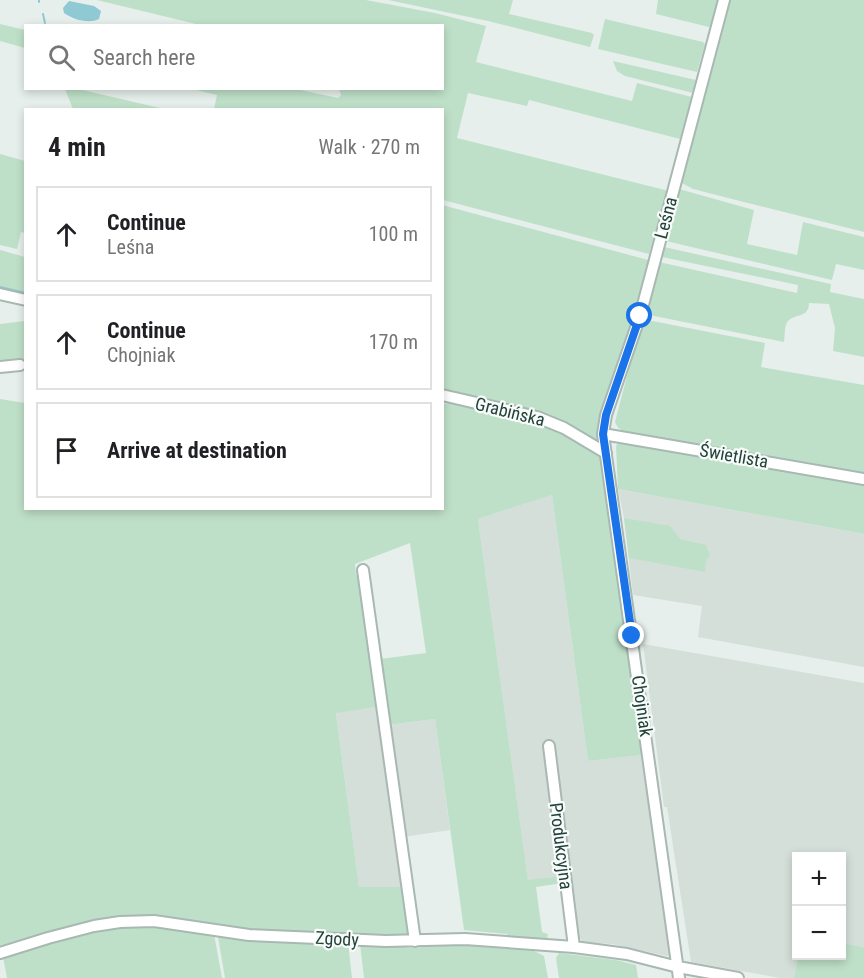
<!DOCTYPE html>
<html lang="en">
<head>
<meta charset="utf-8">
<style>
  :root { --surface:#fff; --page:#f2f2f2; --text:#202124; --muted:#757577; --line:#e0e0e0 }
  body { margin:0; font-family:"Roboto Condensed",sans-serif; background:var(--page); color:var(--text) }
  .controls { position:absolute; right:18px; bottom:18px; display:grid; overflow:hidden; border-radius:0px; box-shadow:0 3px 9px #0003 }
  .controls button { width:54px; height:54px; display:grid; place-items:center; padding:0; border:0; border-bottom:2px solid var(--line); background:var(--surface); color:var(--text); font:30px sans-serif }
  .stop { position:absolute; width:18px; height:18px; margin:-14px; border:4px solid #1a73e8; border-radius:50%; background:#fff }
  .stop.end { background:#1a73e8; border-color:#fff; box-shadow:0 2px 6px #0008 }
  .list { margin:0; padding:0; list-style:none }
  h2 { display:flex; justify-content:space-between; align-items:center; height:78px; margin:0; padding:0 24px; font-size:26px }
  h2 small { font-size:20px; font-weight:400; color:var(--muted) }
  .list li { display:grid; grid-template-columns:39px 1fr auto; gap:18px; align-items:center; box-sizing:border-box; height:96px; margin:0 12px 12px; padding:0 12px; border:2px solid var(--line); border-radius:0px }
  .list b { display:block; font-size:22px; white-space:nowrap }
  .list p { margin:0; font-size:20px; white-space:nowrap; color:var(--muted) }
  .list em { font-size:20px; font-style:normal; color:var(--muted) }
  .icon { flex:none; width:33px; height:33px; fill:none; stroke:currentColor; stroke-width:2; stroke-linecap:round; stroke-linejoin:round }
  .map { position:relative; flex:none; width:864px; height:978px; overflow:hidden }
  .search { position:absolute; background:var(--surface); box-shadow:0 3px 9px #0003; left:24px; top:24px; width:420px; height:66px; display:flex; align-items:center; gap:15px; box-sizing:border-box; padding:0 21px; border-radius:0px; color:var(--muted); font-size:22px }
  .panel { position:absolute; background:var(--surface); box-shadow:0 3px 9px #0003; left:24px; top:108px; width:420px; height:402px; border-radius:0px }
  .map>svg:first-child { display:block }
  .built { fill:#d4dfda }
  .green { fill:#bfe0c8 }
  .water { fill:#8ec9d4 }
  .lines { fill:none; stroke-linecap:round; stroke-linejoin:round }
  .stream { stroke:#8ec9d4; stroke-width:2 }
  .minor-casing { stroke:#a8b8b2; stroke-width:14 }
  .minor { stroke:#fff; stroke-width:10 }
  .route { stroke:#1a73e8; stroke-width:8 }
  .labels { text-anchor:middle; stroke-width:4.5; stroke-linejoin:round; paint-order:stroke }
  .street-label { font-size:18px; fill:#24423a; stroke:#f7fbf9 }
</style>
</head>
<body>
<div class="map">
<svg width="864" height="978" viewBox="0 0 864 978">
  <rect width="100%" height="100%" fill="#e6efeb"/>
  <path class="built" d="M618,489L864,534V667L698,637L702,606L633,595L624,518Z
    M552,495L588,761L643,755L672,957L612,944L583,942L579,937L555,761H557L555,745L543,747L561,876L528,881L478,519Z
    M643,644L864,683V947L842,943V856H796V956H798L794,978H780L691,962L667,807H664Z
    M376,707L395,846L401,887H359L336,712Z
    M435,719L450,830L403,837L388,725Z"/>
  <path class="green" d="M97,0H366L435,13L486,26L476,62L632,101L637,83L692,97L680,139L529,100L527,106L468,93L457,138L669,191L663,206L649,254L443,200L442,110L214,109L217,95L192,89H296L338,98L341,95L339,89L442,88V26L200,25Z
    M388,0H513L509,14L592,33L594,35L590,47L488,21Z
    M658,0H720L713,28L656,14Z
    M728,0H864V232L728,198L693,189L680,182L703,103Z
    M605,19L703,42L705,44L697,72L598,49Z
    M0,24L25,30V48L0,41Z
    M613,61L696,80L693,93L625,76L617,71Z
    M65,89H78L164,109H73Z
    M0,154L25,161V233L21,232L17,249L0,245Z
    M679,189L754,210L747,244L797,255L803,222L864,237V270L836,264L832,280L666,241Z
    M442,205L652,261L629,343L617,363L602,410L597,431L599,442L569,428L563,422L443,391Z
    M664,247L831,284L830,292L864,299V357L833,351L835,328L829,304L809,303C809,318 796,313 788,321C784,326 785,336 784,342L644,314L659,262L797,293L798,285L662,257Z
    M0,250L25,257V297L0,291Z
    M25,304V361L0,363V324L25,321Z
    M642,319L765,343L761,367L864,385V476L634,434C626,432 618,431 615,422Z
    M0,399L25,403L26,508H442L443,403L447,404L448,401L557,428L588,450L600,454L643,755L588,761L552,495L478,519L528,880L562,876L563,883L536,887L542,932L548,934L547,941L508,937L507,934L464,930L435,719L388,725L380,659L426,653L410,543L355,564L356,575H359L376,707L336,713L359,887H403L410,935L403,938L256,933L105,920L46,932L0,947Z
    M620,441L864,483V534L618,489L616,446Z
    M624,518L670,526L680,539L706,545L710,555L706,561L705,572L629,558Z
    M151,926L214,934L222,978H7L3,957C52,940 100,929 151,926Z
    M218,937L257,941L348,942L352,978H225Z
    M360,943L407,944V948L461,945L534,951L544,956L548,978H364Z
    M842,943L864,947V978H794L798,956H842Z
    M559,953L616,960L636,965L638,978H559L556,958Z"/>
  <path class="water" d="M69,1L94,6L101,11L99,19C89,24 74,20 64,13L63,8Z"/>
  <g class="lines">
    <path class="stream" d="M39,0V2
      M43,14L45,23
      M0,287L26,293"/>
    <defs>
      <path id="minor" d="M0,294L26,300
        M0,367L20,365
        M442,395L537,417L564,428L606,453
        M603,434L864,479
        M363,570L415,941
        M549,746L574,947
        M0,953L48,938L94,926L120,922L154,921L249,935L386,941L465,939L574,947L627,954L678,967L738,978
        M679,978L603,434L606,415L640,316L724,0"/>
    </defs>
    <use href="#minor" class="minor-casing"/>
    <use href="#minor" class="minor"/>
  </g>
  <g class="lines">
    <path class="route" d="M632,636L603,434L606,415L640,316"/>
  </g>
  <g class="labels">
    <g class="street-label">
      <text transform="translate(666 218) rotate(-75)" y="6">Leśna</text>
      <text transform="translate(510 412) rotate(14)" y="6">Grabińska</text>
      <text transform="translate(734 456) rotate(10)" y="6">Świetlista</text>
      <text transform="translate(642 706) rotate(82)" y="6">Chojniak</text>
      <text transform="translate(561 846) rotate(83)" y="6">Produkcyjna</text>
      <text transform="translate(337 939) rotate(3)" y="6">Zgody</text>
    </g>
  </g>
</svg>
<div class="controls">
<button>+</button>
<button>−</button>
</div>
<div class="stop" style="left:640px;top:316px"></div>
<div class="stop end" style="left:632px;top:636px"></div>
<div class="search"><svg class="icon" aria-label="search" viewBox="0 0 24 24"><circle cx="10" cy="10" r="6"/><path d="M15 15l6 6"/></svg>Search here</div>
<section class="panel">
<h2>4 min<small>Walk · 270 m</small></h2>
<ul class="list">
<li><svg class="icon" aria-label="ahead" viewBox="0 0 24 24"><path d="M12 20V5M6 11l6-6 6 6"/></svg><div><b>Continue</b><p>Leśna</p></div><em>100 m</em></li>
<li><svg class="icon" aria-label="ahead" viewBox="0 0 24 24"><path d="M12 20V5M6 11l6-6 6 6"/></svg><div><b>Continue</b><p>Chojniak</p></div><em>170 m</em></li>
<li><svg class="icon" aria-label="arrive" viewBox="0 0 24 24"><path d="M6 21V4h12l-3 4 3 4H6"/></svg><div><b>Arrive at destination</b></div></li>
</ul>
</section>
</div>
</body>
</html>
